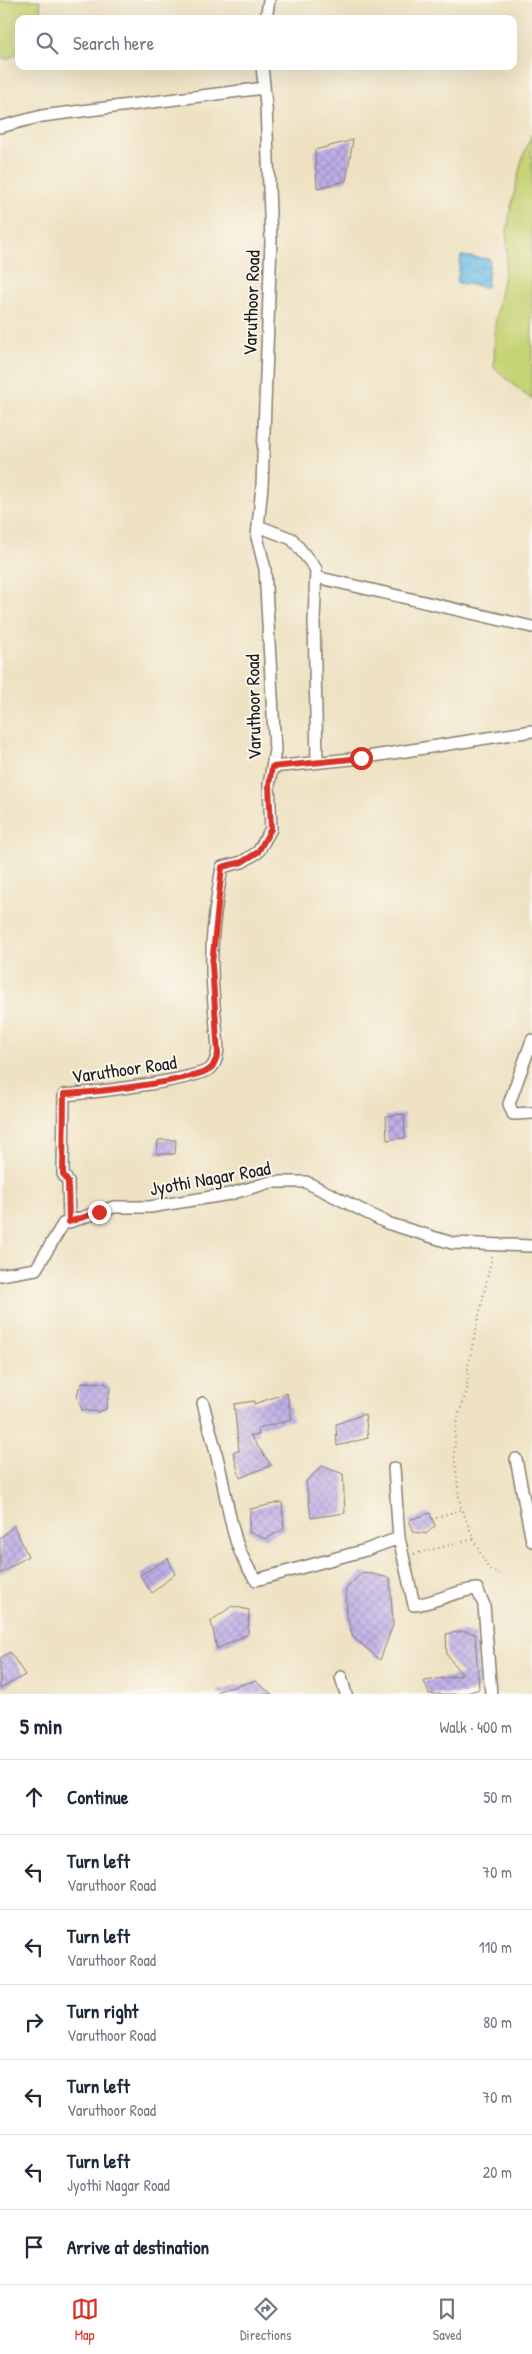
<!DOCTYPE html>
<html lang="en">
<head>
<meta charset="utf-8">
<style>
  :root { --surface:#fff; --page:#f6f6f7; --text:#1f2937; --muted:#747a83; --line:#e0e1e3; --accent:#d93025 }
  body { margin:0; font-family:"Patrick Hand",sans-serif; background:var(--page); color:var(--text) }
  .stop { position:absolute; width:15px; height:15px; margin:-11px; border:4px solid #d93025; border-radius:50%; background:#fff }
  .stop.end { background:#d93025; border-color:#fff; box-shadow:0 1px 5px #0008 }
  .list { margin:0; padding:0; list-style:none }
  h2 { display:flex; justify-content:space-between; align-items:center; height:65px; margin:0; padding:0 20px; font-size:21px }
  h2 small { font-size:16px; font-weight:400; color:var(--muted) }
  .list li { display:grid; grid-template-columns:32px 1fr auto; gap:15px; align-items:center; box-sizing:border-box; height:75px; padding:0 20px; border-top:1px solid var(--line) }
  .list b { display:block; font-size:19px; white-space:nowrap }
  .list p { margin:0; font-size:16px; white-space:nowrap; color:var(--muted) }
  .list em { font-size:16px; font-style:normal; color:var(--muted) }
  .icon { flex:none; width:28px; height:28px; fill:none; stroke:currentColor; stroke-width:2; stroke-linecap:round; stroke-linejoin:round }
  .map { position:relative; flex:none; width:532px; height:1694px; overflow:hidden }
  .search { position:absolute; background:var(--surface); box-shadow:0 5px 20px #0002; left:15px; right:15px; top:15px; height:55px; display:flex; align-items:center; gap:12px; box-sizing:border-box; padding:0 18px; border-radius:10px; color:var(--muted); font-size:19px }
  .sheet { height:590px; background:var(--surface) }
  nav { display:flex; justify-content:space-around; align-items:center; box-sizing:border-box; height:70px; border-top:1px solid var(--line); background:var(--surface); font-size:14px; color:var(--muted) }
  nav a { display:grid; justify-items:center; gap:2px }
  nav .on { color:var(--accent) }
  .map>svg:first-child { display:block }
  .grass { fill:#c6d375; stroke:#717848 }
  .water { fill:url(#water-waves); stroke:#446c82 }
  .building { fill:url(#building-cross-hatch) }
  .lines { fill:none; stroke-linecap:round; stroke-linejoin:round }
  .minor-casing { stroke:#857f70; stroke-width:14 }
  .path { stroke:#857f70; stroke-width:2; stroke-dasharray:1 4; stroke-linecap:butt }
  .minor { stroke:#fff; stroke-width:11 }
  .route { stroke:#d93025; stroke-width:6 }
  .labels { text-anchor:middle; stroke-width:4; stroke-linejoin:round; paint-order:stroke }
  .street-label { font-size:19px; fill:#1c1c1c; stroke:#fbf7ec }
</style>
</head>
<body>
<div class="map">
<svg width="532" height="1694" viewBox="0 0 532 1694">
  <defs>
    <pattern id="water-waves" width="16" height="10" patternUnits="userSpaceOnUse" patternTransform="scale(1.25)"><rect width="16" height="10" fill="#6dbbe7"/><path d="M0 5q4-4 8 0t8 0" fill="none" stroke="#5ea0c6"/></pattern>
    <pattern id="building-cross-hatch" width="8" height="8" patternUnits="userSpaceOnUse" patternTransform="scale(1.25)"><rect width="8" height="8" fill="#bdaee6"/><path d="M0 0l8 8M0 8l8-8" fill="none" stroke="#a295c5"/></pattern>
  </defs>
  <rect width="100%" height="100%" fill="#fbf7ec"/>
  <filter id="ink" filterUnits="userSpaceOnUse"><feTurbulence type="fractalNoise" baseFrequency=".02" numOctaves="2"/><feDisplacementMap in="SourceGraphic" scale="10" xChannelSelector="R" yChannelSelector="G"/><feConvolveMatrix kernelMatrix="1 2 1 2 8 2 1 2 1" color-interpolation-filters="sRGB"/></filter>
  <filter id="wash" filterUnits="userSpaceOnUse"><feTurbulence type="fractalNoise" baseFrequency=".0096" numOctaves="4" result="noise"/><feDisplacementMap in="SourceGraphic" scale="20" xChannelSelector="R" yChannelSelector="G"/><feGaussianBlur stdDeviation="1.12" result="paint"/><feColorMatrix in="noise" values="0 0 0 0 0 0 0 0 0 0 0 0 0 0 0 0 0 1.4 0 .05"/><feComposite in="paint" operator="in"/></filter>
  <g filter="url(#wash)">
    <rect width="100%" height="100%" fill="#eee2c3"/>
    <path class="grass" d="M0,0H40L41,19H19V52L8,59L0,57Z
      M532,134V399C517,390 508,378 494,368L495,324L507,257V232L511,207L522,159Z"/>
    <path class="water" d="M461,256L490,259L487,287L457,283Z"/>
    <g id="blocks">
      <path class="building" d="M353,140L346,181L317,188L315,150Z
        M404,1114L405,1138L387,1140L386,1116Z
        M158,1140H176L175,1154H157Z
        M83,1382L105,1383L110,1389L106,1409L98,1412L82,1410L77,1396L79,1388Z
        M287,1393L292,1420L258,1428L259,1435H250L271,1465L240,1478L233,1452L239,1451L234,1404L254,1401V1404Z
        M365,1414L368,1438L337,1446L336,1424Z
        M322,1466L343,1474L345,1513L311,1518L306,1481Z
        M282,1502L284,1529L265,1539L249,1532L250,1509Z
        M430,1513L435,1526L426,1534L414,1532L409,1520Z
        M14,1526L28,1556L0,1574V1538Z
        M168,1558L175,1574L152,1593L140,1575Z
        M363,1572L390,1578L393,1625L380,1660L353,1637L347,1616L346,1589Z
        M232,1606L249,1610L248,1634L217,1649L211,1621Z
        M463,1631L475,1634L479,1689L464,1694H429L424,1681L462,1675L447,1655L446,1634Z
        M10,1652L25,1675L0,1689V1658Z
        M255,1681L272,1694H218V1691Z"/>
    </g>
  </g>
  <g filter="url(#ink)">
    <use href="#blocks" fill-opacity="0" stroke="#857f70" stroke-width="1"/>
    <g class="lines">
      <defs>
        <path id="minor" d="M266,19L269,0
          M0,127L42,116L264,88
          M258,526L292,539L316,569L314,621L317,761
          M316,577L532,627
          M272,767L361,758L532,731
          M532,1040L509,1104L513,1114L532,1113
          M69,1222L68,1182L63,1174L64,1095C86,1093 203,1080 212,1067C221,1055 217,1040 216,1026C214,1006 212,986 212,965C211,933 217,898 222,867L242,862L258,852L271,829L269,785L275,750L265,569L257,537L262,486L271,241L266,105L262,66
          M0,1275L36,1269L63,1224L114,1207H150L230,1194L271,1182H306L387,1223L452,1243L532,1246
          M203,1403C210,1431 219,1460 224,1489C232,1525 234,1549 256,1580L366,1550L399,1538
          M516,1459L532,1541
          M394,1468L399,1538L414,1605C436,1603 455,1590 477,1589L484,1605L491,1694
          M341,1677L346,1694"/>
      </defs>
      <use href="#minor" class="minor-casing"/>
      <path class="path" d="M492,1256L468,1366L467,1390L456,1423L454,1453L460,1504L475,1543L489,1569L499,1574
        M436,1518L462,1509
        M414,1554L475,1539"/>
      <use href="#minor" class="minor"/>
    </g>
  </g>
  <g class="lines" filter="url(#ink)">
    <path class="route" d="M99,1212L69,1222L68,1182L63,1174L64,1094C87,1093 198,1081 211,1068C214,1066 216,1058 218,1054L212,964L222,867L242,862L258,852L271,829L269,785L272,767L361,758"/>
  </g>
  <g class="labels">
    <g class="street-label">
      <text transform="translate(251 303) rotate(-88)" y="7">Varuthoor Road</text>
      <text transform="translate(253 707) rotate(-91)" y="7">Varuthoor Road</text>
      <text transform="translate(124 1069) rotate(-8)" y="7">Varuthoor Road</text>
      <text transform="translate(210 1178) rotate(-10)" y="7">Jyothi Nagar Road</text>
    </g>
  </g>
</svg>
<div class="stop" style="left:361px;top:758px"></div>
<div class="stop end" style="left:99px;top:1212px"></div>
<div class="search"><svg class="icon" aria-label="search" viewBox="0 0 24 24"><circle cx="10" cy="10" r="6"/><path d="M15 15l6 6"/></svg>Search here</div>
</div>
<section class="sheet">
<h2>5 min<small>Walk · 400 m</small></h2>
<ul class="list">
<li><svg class="icon" aria-label="ahead" viewBox="0 0 24 24"><path d="M12 20V5M6 11l6-6 6 6"/></svg><div><b>Continue</b></div><em>50 m</em></li>
<li><svg class="icon" aria-label="left" viewBox="0 0 24 24"><path d="M17 20v-9H6M10 6l-5 5 5 5"/></svg><div><b>Turn left</b><p>Varuthoor Road</p></div><em>70 m</em></li>
<li><svg class="icon" aria-label="left" viewBox="0 0 24 24"><path d="M17 20v-9H6M10 6l-5 5 5 5"/></svg><div><b>Turn left</b><p>Varuthoor Road</p></div><em>110 m</em></li>
<li><svg class="icon" aria-label="right" viewBox="0 0 24 24"><path d="M7 20v-9h11M14 6l5 5-5 5"/></svg><div><b>Turn right</b><p>Varuthoor Road</p></div><em>80 m</em></li>
<li><svg class="icon" aria-label="left" viewBox="0 0 24 24"><path d="M17 20v-9H6M10 6l-5 5 5 5"/></svg><div><b>Turn left</b><p>Varuthoor Road</p></div><em>70 m</em></li>
<li><svg class="icon" aria-label="left" viewBox="0 0 24 24"><path d="M17 20v-9H6M10 6l-5 5 5 5"/></svg><div><b>Turn left</b><p>Jyothi Nagar Road</p></div><em>20 m</em></li>
<li><svg class="icon" aria-label="arrive" viewBox="0 0 24 24"><path d="M6 21V4h12l-3 4 3 4H6"/></svg><div><b>Arrive at destination</b></div></li>
</ul>
</section>
<nav>
<a class="on"><svg class="icon" aria-label="map" viewBox="0 0 24 24"><path d="M3 6l6-2 6 2 6-2v14l-6 2-6-2-6 2zM9 4v14M15 6v14"/></svg>Map</a>
<a><svg class="icon" aria-label="directions" viewBox="0 0 24 24"><path d="M12 3l9 9-9 9-9-9zM9 14v-3h6M13 9l2 2-2 2"/></svg>Directions</a>
<a><svg class="icon" aria-label="saved" viewBox="0 0 24 24"><path d="M7 4h10v16l-5-4-5 4z"/></svg>Saved</a>
</nav>
</body>
</html>
